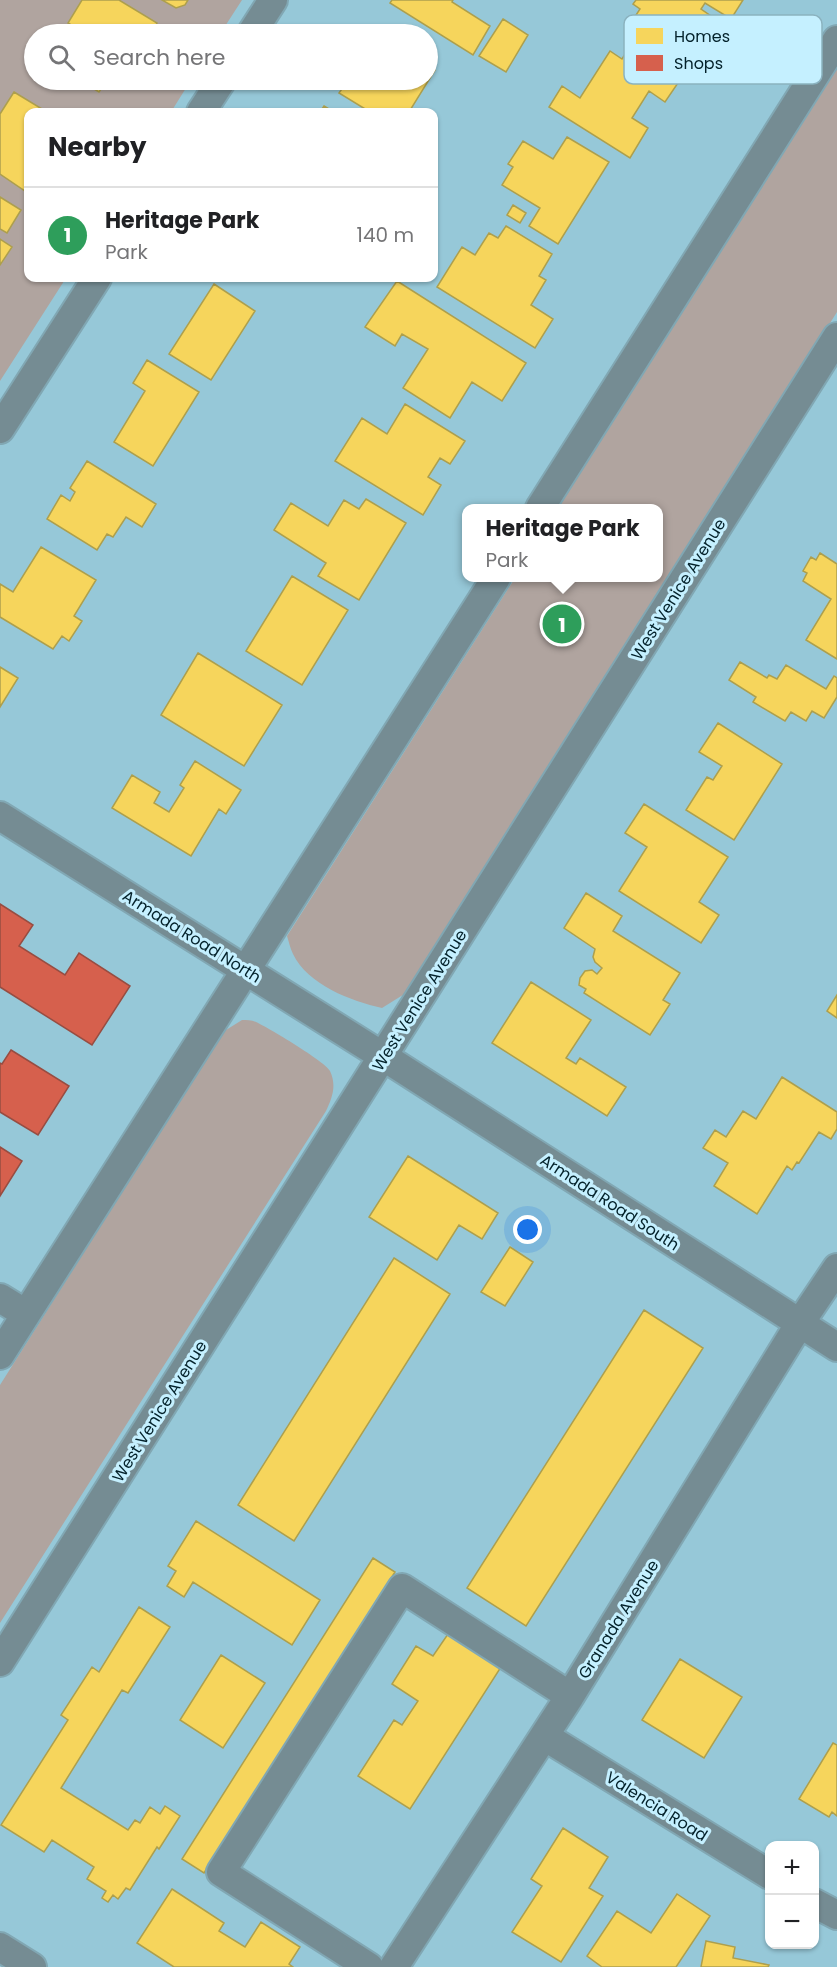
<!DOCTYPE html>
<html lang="en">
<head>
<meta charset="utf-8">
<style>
  :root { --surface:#fff; --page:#f6f6f6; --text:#202124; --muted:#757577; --line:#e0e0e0; --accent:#0b8043 }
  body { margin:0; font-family:Poppins,sans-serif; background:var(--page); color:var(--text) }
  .controls { position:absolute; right:18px; bottom:18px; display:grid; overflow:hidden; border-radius:12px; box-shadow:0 2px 4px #0004 }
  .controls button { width:54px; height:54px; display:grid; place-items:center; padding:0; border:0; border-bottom:2px solid var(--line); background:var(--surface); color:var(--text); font:30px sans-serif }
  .you { position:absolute; left:528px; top:1230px; width:21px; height:21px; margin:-15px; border:4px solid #fff; border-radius:50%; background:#1a73e8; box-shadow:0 0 0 9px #1a73e833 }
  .badge { display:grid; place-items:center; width:39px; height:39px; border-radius:50%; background:var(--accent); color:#fff; font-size:20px; font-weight:700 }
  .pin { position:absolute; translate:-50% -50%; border:3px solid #fff; box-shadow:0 2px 6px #0006 }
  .popup { position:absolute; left:462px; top:504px; width:201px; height:78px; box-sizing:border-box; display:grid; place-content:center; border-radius:12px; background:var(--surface); filter:drop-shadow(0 2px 4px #0005); font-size:20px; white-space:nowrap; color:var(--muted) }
  .popup b { font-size:22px; color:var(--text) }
  .popup::after { content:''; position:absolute; left:50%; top:100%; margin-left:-12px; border:12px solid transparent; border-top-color:var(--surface) }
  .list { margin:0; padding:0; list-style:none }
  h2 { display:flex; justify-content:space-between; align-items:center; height:78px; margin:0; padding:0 24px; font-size:26px }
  h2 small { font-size:20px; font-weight:400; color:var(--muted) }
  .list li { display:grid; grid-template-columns:39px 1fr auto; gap:18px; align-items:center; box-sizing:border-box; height:96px; padding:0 24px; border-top:2px solid var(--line) }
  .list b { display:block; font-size:22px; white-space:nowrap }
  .list p { margin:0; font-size:20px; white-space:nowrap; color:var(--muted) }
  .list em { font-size:20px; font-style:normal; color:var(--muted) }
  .icon { flex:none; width:33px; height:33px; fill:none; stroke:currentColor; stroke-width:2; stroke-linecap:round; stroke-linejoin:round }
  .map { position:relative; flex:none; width:837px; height:1967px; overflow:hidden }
  .search { position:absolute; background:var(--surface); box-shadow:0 2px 4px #0004; left:24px; top:24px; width:414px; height:66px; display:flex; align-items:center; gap:15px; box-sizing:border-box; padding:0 21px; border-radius:33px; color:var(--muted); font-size:22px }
  .panel { position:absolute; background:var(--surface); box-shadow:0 2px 4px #0004; left:24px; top:108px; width:414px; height:174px; border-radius:12px }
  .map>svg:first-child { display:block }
  .green { fill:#b0a49f }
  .homes { fill:#f6d55c; stroke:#ad9f4d; stroke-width:1.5 }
  .shops { fill:#d6604d; stroke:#974d42; stroke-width:1.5 }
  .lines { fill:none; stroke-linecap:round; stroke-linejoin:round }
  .minor-casing { stroke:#81a7b3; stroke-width:32 }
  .minor { stroke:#758c93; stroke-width:28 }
  .labels { text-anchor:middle; stroke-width:6; stroke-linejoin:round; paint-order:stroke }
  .street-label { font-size:16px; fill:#03212a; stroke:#c5f0ff }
  .key { fill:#c5f0ff; stroke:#8bb2bf; stroke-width:1.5 }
  .key-label { font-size:16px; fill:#03212a }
</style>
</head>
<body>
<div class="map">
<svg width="837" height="1967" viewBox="0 0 837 1967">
  <rect width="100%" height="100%" fill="#96c8d8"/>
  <path class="green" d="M0,0H242L220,34H34V80H191L171,112H28V278H66L0,381Z
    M837,69V312L406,993L382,1008C351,1001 308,985 293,954C290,948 289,942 287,936L515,578H658V508H558Z
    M242,1020C247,1020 251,1020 256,1022C267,1027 326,1062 330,1071C337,1086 332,1098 326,1111L0,1623V1385L219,1039L226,1030Z"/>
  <path class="homes" d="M82,0H119L157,23L151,34H68L73,26L68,23Z
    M162,0H188L185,5L176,8Z
    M392,0H453L452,2L490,26L473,55L390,3Z
    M636,0H743L731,19L705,3L701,9L711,16L707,23L709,32L704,39L695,41L689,37L675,59L627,29L640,9L633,4Z
    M503,19L528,35L506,72L479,56Z
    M629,48L680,80L665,102L649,91L632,118L648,128L630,158L549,107L562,86L580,98L610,51L622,59Z
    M428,66L435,70L409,112H370L339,93L348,80H428Z
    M79,80H107L99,92Z
    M14,92L47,112H28V193L0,174V114Z
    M324,106L334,112H320Z
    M567,137L609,162L558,244L529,226L540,208L502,185L513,167L508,164L523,141L553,159Z
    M0,197L21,210L7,233L0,229Z
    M513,205L526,213L520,223L507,215Z
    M506,226L552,254L539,276L546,280L531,305L553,319L535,348L437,287L462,247L475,255L489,233L498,238Z
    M0,239L12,247L0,265Z
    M397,281L526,363L502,401L472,382L450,418L403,388L428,349L402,334L395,346L365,327Z
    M214,284L255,311L211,380L169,354Z
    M147,360L199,392L153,466L114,442L145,391L133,383Z
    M405,404L465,441L450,464L440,458L428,477L441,485L423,515L335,461L362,418L387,434Z
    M87,461L156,504L142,527L126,517L113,537L107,534L97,550L47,519L61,495L70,501L75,492L70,488Z
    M366,499L406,523L359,600L318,576L326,563L274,530L291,503L328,526L344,500L359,509Z
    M41,547L96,580L74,616L82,621L69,641L62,636L53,649L0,617V584L13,592Z
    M820,553L837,564V659L806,640L831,599L803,581L807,573L803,571L811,557L816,560Z
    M292,576L348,610L302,685L246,651Z
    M198,653L282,705L244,766L161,715Z
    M740,662L767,678L769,675L777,679L786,665L826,689L834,676L837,678V697L824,718L812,711L806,721L791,712L785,721L753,702L756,697L729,680Z
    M0,667L18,678L0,707Z
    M718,723L782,764L734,840L686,810L707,777L713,780L722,766L699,752Z
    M195,761L241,790L226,814L219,809L191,856L112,808L132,775L160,792L154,803L169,812L184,788L180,785Z
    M644,804L728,857L699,902L719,915L701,943L619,891L647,847L625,833Z
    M586,893L622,916L613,931L680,973L663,1000L670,1004L650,1035L584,993L586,989L579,985L580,978L585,971L592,970L597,974L602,968L595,962L593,957L595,949L564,928Z
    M531,982L591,1020L566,1058L576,1064L580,1058L626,1087L607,1116L492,1043Z
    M837,995V1018L827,1011Z
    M782,1077L837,1112V1129L831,1139L819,1132L799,1163L797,1162L792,1170L787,1166L757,1214L714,1186L728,1163L703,1148L715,1130L726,1137L743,1111L756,1119Z
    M408,1156L498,1213L482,1239L459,1225L437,1260L369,1217Z
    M510,1247L533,1262L505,1306L481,1292Z
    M394,1258L450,1294L294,1541L238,1505Z
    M644,1310L703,1348L526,1626L467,1588Z
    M196,1521L320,1600L292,1645L193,1582L184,1597L167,1586L176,1571L168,1566Z
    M373,1558L395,1572L204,1873L182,1859Z
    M139,1607L170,1627L128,1693L122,1690L61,1788L128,1830L135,1820L140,1823L150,1807L160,1814L165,1806L180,1816L159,1849L157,1847L130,1890L126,1888L118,1899L113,1895L108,1902L102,1898L106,1891L87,1879L94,1867L52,1840L44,1852L1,1825L68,1720L61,1715L92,1667L99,1672Z
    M448,1634L501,1667L410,1809L358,1776L394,1720L402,1725L418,1701L392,1684L416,1646L433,1656Z
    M221,1655L265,1683L223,1748L180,1720Z
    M680,1659L742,1697L704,1758L642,1720Z
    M833,1743L837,1745V1816L832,1812L829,1817L799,1799Z
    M563,1828L608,1857L589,1888L603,1896L561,1962L512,1932L542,1886L531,1879Z
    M172,1889L224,1923L219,1931L245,1947L261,1922L300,1947L289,1964L293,1967H174L137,1943Z
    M677,1894L710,1916L676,1967H602L587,1956L617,1911L651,1933Z
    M706,1941L735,1947L733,1958L769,1965L768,1967H701Z"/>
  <path class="shops" d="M0,904L33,925L19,946L65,975L79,953L130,986L92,1045L0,987Z
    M11,1050L69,1086L38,1135L0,1112V1063L2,1064Z
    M0,1147L22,1161L0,1196Z"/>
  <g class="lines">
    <defs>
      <path id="minor" d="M251,34L273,0
        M201,112L222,80
        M0,429L97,278
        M540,508L837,40
        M0,816L384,1057L837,1347
        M0,1298L26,1314
        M0,1355L496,578
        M0,1662L837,337
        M544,1736L770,1875
        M814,1903L837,1915
        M0,1947L32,1967
        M369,1967L221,1872L402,1588L570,1696
        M394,1967L570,1696L800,1323L837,1268"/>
    </defs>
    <use href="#minor" class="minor-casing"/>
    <use href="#minor" class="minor"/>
  </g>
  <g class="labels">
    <g class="street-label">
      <text transform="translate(678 589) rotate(-58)" y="6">West Venice Avenue</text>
      <text transform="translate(192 936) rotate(32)" y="6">Armada Road North</text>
      <text transform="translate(419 1000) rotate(-58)" y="6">West Venice Avenue</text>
      <text transform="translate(610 1202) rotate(33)" y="6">Armada Road South</text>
      <text transform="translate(159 1411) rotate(-58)" y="6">West Venice Avenue</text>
      <text transform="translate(618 1619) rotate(-58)" y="6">Granada Avenue</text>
      <text transform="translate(657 1806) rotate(32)" y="6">Valencia Road</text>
    </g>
  </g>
  <rect x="624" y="15" width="198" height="69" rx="9" class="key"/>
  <rect x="636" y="28" width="27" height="16" fill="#f6d55c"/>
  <rect x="636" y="55" width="27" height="16" fill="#d6604d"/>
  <g class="key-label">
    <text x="674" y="42">Homes</text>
    <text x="674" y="69">Shops</text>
  </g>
</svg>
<div class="controls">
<button>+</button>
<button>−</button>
</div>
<div class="you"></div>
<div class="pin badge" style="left:562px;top:624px;background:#2e9e5b">1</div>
<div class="popup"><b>Heritage Park</b>Park</div>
<div class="search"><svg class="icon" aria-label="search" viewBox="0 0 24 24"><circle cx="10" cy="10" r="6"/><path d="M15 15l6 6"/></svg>Search here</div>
<section class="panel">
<h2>Nearby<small></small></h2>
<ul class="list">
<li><span class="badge" style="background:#2e9e5b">1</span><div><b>Heritage Park</b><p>Park</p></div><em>140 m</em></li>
</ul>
</section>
</div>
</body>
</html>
